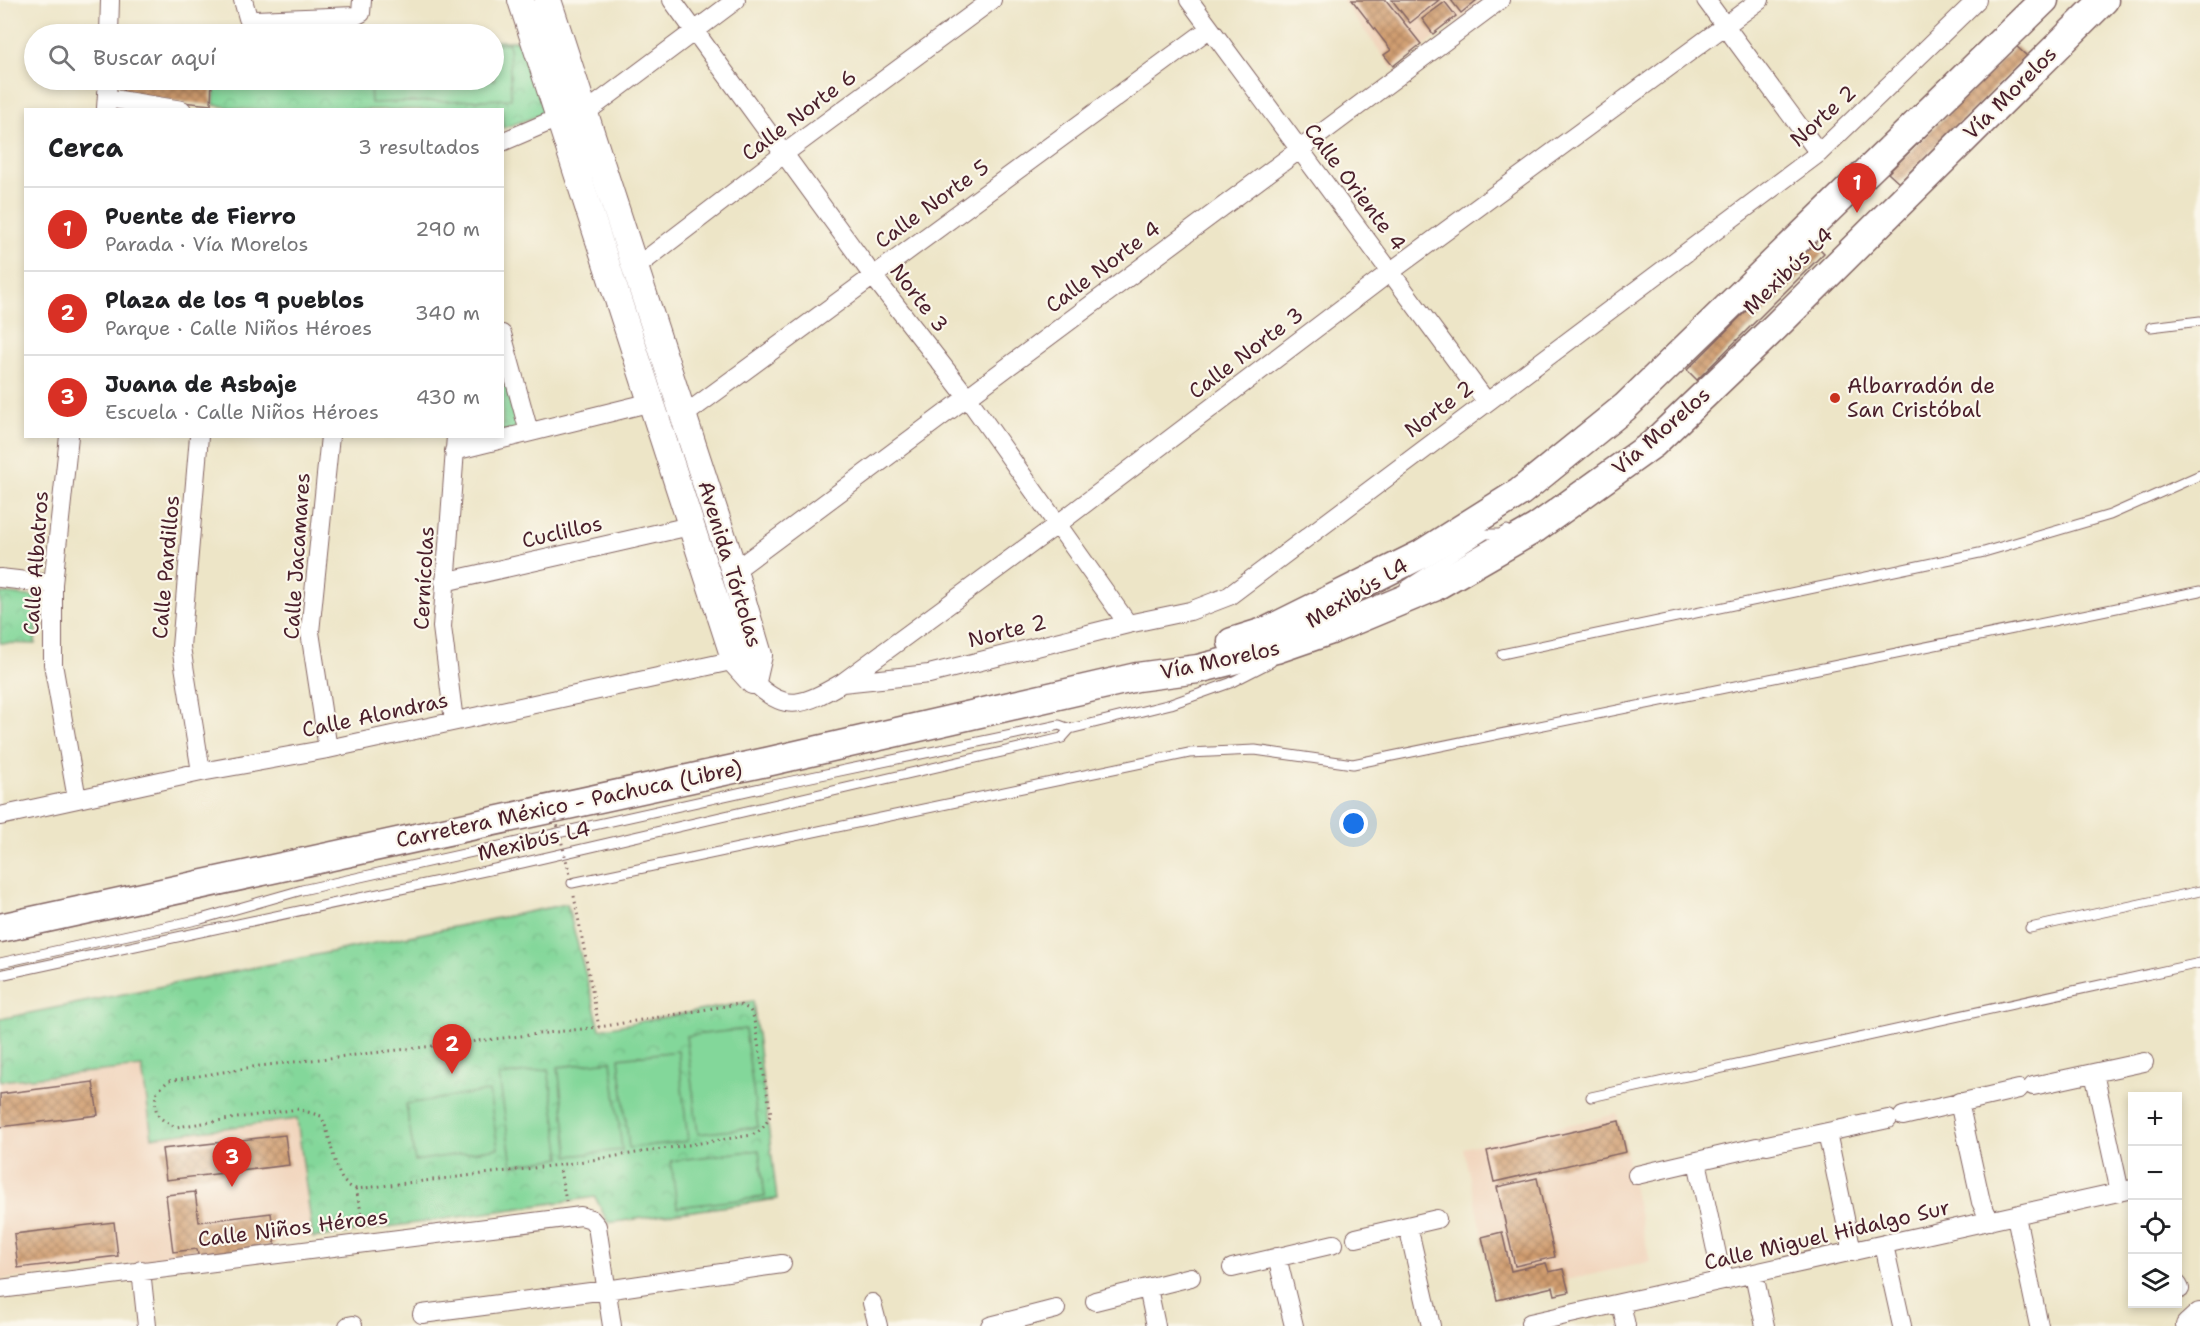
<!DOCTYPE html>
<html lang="es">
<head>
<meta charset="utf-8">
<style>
  :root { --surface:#fff; --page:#f2f2f2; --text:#202124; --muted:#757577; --line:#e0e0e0; --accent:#d93025 }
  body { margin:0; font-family:"Shantell Sans",sans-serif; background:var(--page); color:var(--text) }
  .controls { position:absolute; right:18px; bottom:18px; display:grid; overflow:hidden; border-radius:0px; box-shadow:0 3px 9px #0003 }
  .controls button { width:54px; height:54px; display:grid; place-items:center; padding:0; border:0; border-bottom:2px solid var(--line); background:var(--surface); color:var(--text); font:30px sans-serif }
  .you { position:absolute; left:1354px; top:824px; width:21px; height:21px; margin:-15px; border:4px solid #fff; border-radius:50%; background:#1a73e8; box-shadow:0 0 0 9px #1a73e833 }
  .badge { display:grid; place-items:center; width:39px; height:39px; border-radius:50%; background:var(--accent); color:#fff; font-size:20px; font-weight:700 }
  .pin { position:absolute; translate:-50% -50px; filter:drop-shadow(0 2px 3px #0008) }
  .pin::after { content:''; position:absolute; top:32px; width:21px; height:18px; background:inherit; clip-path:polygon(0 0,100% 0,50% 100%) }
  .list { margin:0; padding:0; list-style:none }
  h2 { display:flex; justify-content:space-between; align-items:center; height:78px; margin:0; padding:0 24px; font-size:26px }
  h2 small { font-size:20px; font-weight:400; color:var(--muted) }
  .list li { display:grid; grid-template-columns:39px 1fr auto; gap:18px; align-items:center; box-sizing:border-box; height:84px; padding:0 24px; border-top:2px solid var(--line) }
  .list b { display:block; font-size:22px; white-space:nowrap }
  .list p { margin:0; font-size:20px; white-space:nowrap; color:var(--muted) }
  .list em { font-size:20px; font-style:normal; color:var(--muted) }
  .icon { flex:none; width:33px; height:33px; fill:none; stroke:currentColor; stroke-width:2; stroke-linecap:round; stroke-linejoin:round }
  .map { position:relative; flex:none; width:2200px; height:1326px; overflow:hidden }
  .search { position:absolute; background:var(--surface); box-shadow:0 3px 9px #0003; left:24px; top:24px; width:480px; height:66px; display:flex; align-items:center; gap:15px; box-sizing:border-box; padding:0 21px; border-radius:33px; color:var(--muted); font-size:22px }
  .panel { position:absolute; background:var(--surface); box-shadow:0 3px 9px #0003; left:24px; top:108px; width:480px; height:330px; border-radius:0px }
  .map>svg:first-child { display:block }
  .built { fill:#f1d5bd }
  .park { fill:url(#park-crowns); stroke:#667b62; stroke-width:1.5 }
  .garden { fill:#83d79a; stroke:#667b62; stroke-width:1.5 }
  .building { fill:url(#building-cross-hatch) }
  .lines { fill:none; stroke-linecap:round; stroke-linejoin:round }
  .lane-casing { stroke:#836462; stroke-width:11 }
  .street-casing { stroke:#836462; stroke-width:20 }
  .secondary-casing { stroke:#836462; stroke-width:28 }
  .primary-casing { stroke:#836462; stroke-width:31 }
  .path { stroke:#836462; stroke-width:3; stroke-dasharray:1.5 4.5; stroke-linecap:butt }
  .lane { stroke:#fff; stroke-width:9 }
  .street { stroke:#fff; stroke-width:18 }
  .secondary { stroke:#fff; stroke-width:26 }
  .primary { stroke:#fff; stroke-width:28 }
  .path-bridge { stroke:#836462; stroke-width:3; stroke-dasharray:1.5 4.5; stroke-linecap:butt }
  .poi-dot { fill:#c8321e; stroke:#fbf7ec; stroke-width:2 }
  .labels { text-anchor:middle; stroke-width:4.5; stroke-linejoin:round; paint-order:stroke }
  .street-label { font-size:21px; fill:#4a1f2b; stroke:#fbf7ec }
  .poi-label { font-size:21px; fill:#4a1f2b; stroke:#fbf7ec; text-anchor:start }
</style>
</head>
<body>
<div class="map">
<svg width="2200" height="1326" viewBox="0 0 2200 1326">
  <defs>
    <pattern id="park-crowns" width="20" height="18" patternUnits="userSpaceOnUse" patternTransform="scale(1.5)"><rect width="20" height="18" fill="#83d79a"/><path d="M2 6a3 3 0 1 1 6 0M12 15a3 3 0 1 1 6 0" fill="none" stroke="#73b885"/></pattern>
    <pattern id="building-cross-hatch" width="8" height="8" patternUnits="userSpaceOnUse" patternTransform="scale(1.5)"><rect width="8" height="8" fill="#d09d6f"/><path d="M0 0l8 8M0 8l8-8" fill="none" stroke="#ab7f5b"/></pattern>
  </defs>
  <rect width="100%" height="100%" fill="#fbf7ec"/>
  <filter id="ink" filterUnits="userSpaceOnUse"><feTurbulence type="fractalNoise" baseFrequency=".0167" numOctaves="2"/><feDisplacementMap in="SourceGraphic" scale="12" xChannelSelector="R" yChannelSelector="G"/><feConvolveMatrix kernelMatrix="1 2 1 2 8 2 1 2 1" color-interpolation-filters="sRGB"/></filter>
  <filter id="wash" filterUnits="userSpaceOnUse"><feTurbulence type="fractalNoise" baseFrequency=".008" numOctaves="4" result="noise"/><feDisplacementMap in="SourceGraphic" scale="24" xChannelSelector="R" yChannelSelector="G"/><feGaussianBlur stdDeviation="1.35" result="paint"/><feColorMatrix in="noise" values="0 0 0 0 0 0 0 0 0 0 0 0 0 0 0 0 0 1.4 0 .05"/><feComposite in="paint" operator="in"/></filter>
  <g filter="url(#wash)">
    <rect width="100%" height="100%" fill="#ede5c7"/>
    <path class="built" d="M1342,0H1486L1393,69Z
      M142,1067L152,1137L297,1119L313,1238L168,1259L0,1280V1081Z
      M1617,1114L1650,1262L1566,1280L1569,1292L1555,1295L1553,1287L1497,1300L1463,1148Z"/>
    <path class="park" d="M359,28L368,34H216V29Z
      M494,41H521L544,114L503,128L502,110H247L214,105L215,80H494Z
      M502,368L521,429L502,434Z
      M0,593L38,597L35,644L0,643Z
      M567,904L600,1029L753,1001L777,1199L608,1223L595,1197L313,1238L297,1119L152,1137L142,1067L0,1081V1019Z"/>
    <path class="garden" d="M509,43L511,99L371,103L370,80H494V44Z
      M745,1029L758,1127L698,1134L686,1036Z
      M678,1051L688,1141L629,1148L619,1058Z
      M611,1061L622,1150L569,1156L558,1067Z
      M548,1069L561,1158L512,1165L499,1076Z
      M489,1091L498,1148L415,1161L406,1104Z
      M759,1150L765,1197L677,1207L671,1161Z"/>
    <g id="blocks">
      <path class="building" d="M1352,0H1386L1421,44L1393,66L1384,55L1391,50Z
        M1392,0H1439L1410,23Z
        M1451,0H1477L1461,13Z
        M1445,2L1456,16L1433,34L1422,19Z
        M2016,46L2027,56L1899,183L1888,173Z
        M124,80H212L211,105L123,96Z
        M1814,243L1824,253L1697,380L1687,370Z
        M93,1082L98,1115L0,1127V1094Z
        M1619,1121L1626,1152L1494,1182L1487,1151Z
        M285,1135L289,1165L166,1180L162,1149Z
        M1537,1178L1555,1257L1515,1266L1497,1187Z
        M195,1192L199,1222L271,1213L275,1245L198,1255L197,1249L173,1252L166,1195Z
        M114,1222L118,1256L18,1268L14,1234Z
        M1502,1232L1511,1271L1546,1263L1549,1272L1563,1269L1569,1292L1555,1295L1553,1287L1497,1300L1482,1237Z"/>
    </g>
  </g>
  <g filter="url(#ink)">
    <use href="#blocks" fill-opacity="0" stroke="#836462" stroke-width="1.5"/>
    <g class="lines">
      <defs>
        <path id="lane" d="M2151,327L2200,321
          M1405,586L1486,534H1500L1507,530
          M1502,654L1984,552L2110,515L2200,475
          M572,883L1189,753L1255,750L1353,764L2200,591
          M2030,928L2200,891
          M0,963L201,919L302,890L778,784L1059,725L1070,729L1171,704L1230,683L1271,662
          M0,975L522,863L1062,738L1070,729
          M1591,1097L2200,963"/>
        <path id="street" d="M243,0L248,18L255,20L355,16L361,13L362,0
          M672,0L873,276L967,397L1128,624
          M1189,0L1486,401
          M1706,0L1819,153
          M109,34L110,0
          M107,98L182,110
          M106,108L108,80
          M585,113L736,0
          M502,142L558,118
          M635,268L785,153L992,0
          M502,334L529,432
          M683,416L1209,29
          M69,436L53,584V664L77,799
          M199,436L181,647L201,772
          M454,451L652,402
          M734,571L1500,0
          M0,578L53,584
          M444,582L690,526
          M753,681C786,715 805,704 842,683L1058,524L1390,272L1760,0
          M842,683L929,674L1128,624L1190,611L1229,596L1819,153L1977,0
          M454,721L442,627L456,436
          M328,749L310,632L330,436
          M0,816L201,772L328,749L745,658
          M2094,1073L2120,1192
          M2033,1086L2144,1062
          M1959,1102L1981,1202L1990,1221
          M1903,1116L2019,1089
          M1827,1132L1852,1252
          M1767,1145L1888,1119
          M1697,1161L1719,1264L1727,1280
          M1637,1175L1757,1147
          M2016,1216L2039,1326
          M1408,1226L1431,1326
          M1356,1238L1437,1219
          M1884,1245L1902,1326
          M1277,1257L1294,1326
          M1232,1268L1334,1244
          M141,1270L147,1326
          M1754,1274L1765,1326
          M2178,1285L2180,1289
          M1148,1288L1156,1326
          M0,1289L581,1216L591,1219L597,1226L612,1326
          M1095,1301L1191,1277
          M872,1303L878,1326
          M1621,1303L1626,1326
          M422,1314L606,1290L782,1264
          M348,1326L353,1325
          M990,1326L1056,1309
          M1531,1326L1530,1323L2132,1189"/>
        <path id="secondary" d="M521,0L735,661L753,681
          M548,0L734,571L759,655L753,681
          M2189,1326L2200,1316"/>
        <path id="primary" d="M1232,642L1267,631L1420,555L1520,492L1625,407L2044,0
          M0,928L771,761L1137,677L1198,669L1276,649L1331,630L1434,587L1536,528L1653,444L1775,327L2104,0"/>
      </defs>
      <use href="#lane" class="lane-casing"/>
      <use href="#street" class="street-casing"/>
      <use href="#secondary" class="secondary-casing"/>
      <use href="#primary" class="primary-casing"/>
      <path class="path" d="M574,896L599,1027
        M559,1165L566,1201
        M356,1189C350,1187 344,1183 341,1177C332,1159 331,1136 321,1116L298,1109L176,1127C157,1118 154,1115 156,1093L168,1081L259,1066L599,1027L738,1004L749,1009L753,1015L771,1114C766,1124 763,1130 752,1135L559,1165L356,1189L364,1225"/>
      <use href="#lane" class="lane"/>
      <use href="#street" class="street"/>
      <use href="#secondary" class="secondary"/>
      <use href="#primary" class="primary"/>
      <path class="path-bridge" d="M553,808L572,883"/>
    </g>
  </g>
  <circle class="poi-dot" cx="1835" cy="398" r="6"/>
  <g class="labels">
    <g class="street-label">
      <text transform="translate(2010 93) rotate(-45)" y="7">Vía Morelos</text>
      <text transform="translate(799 115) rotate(-37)" y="7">Calle Norte 6</text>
      <text transform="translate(1823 116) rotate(-42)" y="7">Norte 2</text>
      <text transform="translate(1355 187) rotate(53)" y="7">Calle Oriente 4</text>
      <text transform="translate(932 204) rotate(-36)" y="7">Calle Norte 5</text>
      <text transform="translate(1103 267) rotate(-37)" y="7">Calle Norte 4</text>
      <text transform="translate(1788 271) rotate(-44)" y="7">Mexibús L4</text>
      <text transform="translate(919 298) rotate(52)" y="7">Norte 3</text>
      <text transform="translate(1246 353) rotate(-37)" y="7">Calle Norte 3</text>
      <text transform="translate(1439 409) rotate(-37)" y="7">Norte 2</text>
      <text transform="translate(1661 431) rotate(-41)" y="7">Vía Morelos</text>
      <text transform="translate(562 532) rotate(-13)" y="7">Cuclillos</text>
      <text transform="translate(297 556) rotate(-86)" y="7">Calle Jacamares</text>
      <text transform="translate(36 563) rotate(-86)" y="7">Calle Albatros</text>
      <text transform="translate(730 564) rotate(73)" y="7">Avenida Tórtolas</text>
      <text transform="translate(166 567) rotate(-85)" y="7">Calle Pardillos</text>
      <text transform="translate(424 578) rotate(-87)" y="7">Cernícolas</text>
      <text transform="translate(1357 593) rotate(-31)" y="7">Mexibús L4</text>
      <text transform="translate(1007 631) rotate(-14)" y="7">Norte 2</text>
      <text transform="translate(1220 660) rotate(-12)" y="7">Vía Morelos</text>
      <text transform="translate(375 715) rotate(-12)" y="7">Calle Alondras</text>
      <text transform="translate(569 804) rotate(-12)" y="7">Carretera México - Pachuca (Libre)</text>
      <text transform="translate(534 841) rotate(-13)" y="7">Mexibús L4</text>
      <text transform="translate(293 1228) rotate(-7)" y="7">Calle Niños Héroes</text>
      <text transform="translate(1827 1235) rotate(-13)" y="7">Calle Miguel Hidalgo Sur</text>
    </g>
    <g class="poi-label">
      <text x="1847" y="393">Albarradón de<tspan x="1847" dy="24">San Cristóbal</tspan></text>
    </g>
  </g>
</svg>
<div class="controls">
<button>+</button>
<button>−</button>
<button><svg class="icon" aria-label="locate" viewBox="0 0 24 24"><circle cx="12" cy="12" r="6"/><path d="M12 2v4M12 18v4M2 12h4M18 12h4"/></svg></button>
<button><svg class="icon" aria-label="layers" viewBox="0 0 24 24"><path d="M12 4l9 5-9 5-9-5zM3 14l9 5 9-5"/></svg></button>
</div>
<div class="you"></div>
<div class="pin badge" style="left:1857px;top:213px">1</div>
<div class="pin badge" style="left:452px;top:1074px">2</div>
<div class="pin badge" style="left:232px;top:1187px">3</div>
<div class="search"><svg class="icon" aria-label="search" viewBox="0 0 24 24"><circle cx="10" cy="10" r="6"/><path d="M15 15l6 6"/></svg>Buscar aquí</div>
<section class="panel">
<h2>Cerca<small>3 resultados</small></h2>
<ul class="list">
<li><span class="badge">1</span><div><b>Puente de Fierro</b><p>Parada · Vía Morelos</p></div><em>290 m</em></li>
<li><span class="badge">2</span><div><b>Plaza de los 9 pueblos</b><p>Parque · Calle Niños Héroes</p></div><em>340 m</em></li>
<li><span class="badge">3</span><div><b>Juana de Asbaje</b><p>Escuela · Calle Niños Héroes</p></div><em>430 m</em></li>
</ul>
</section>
</div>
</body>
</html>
